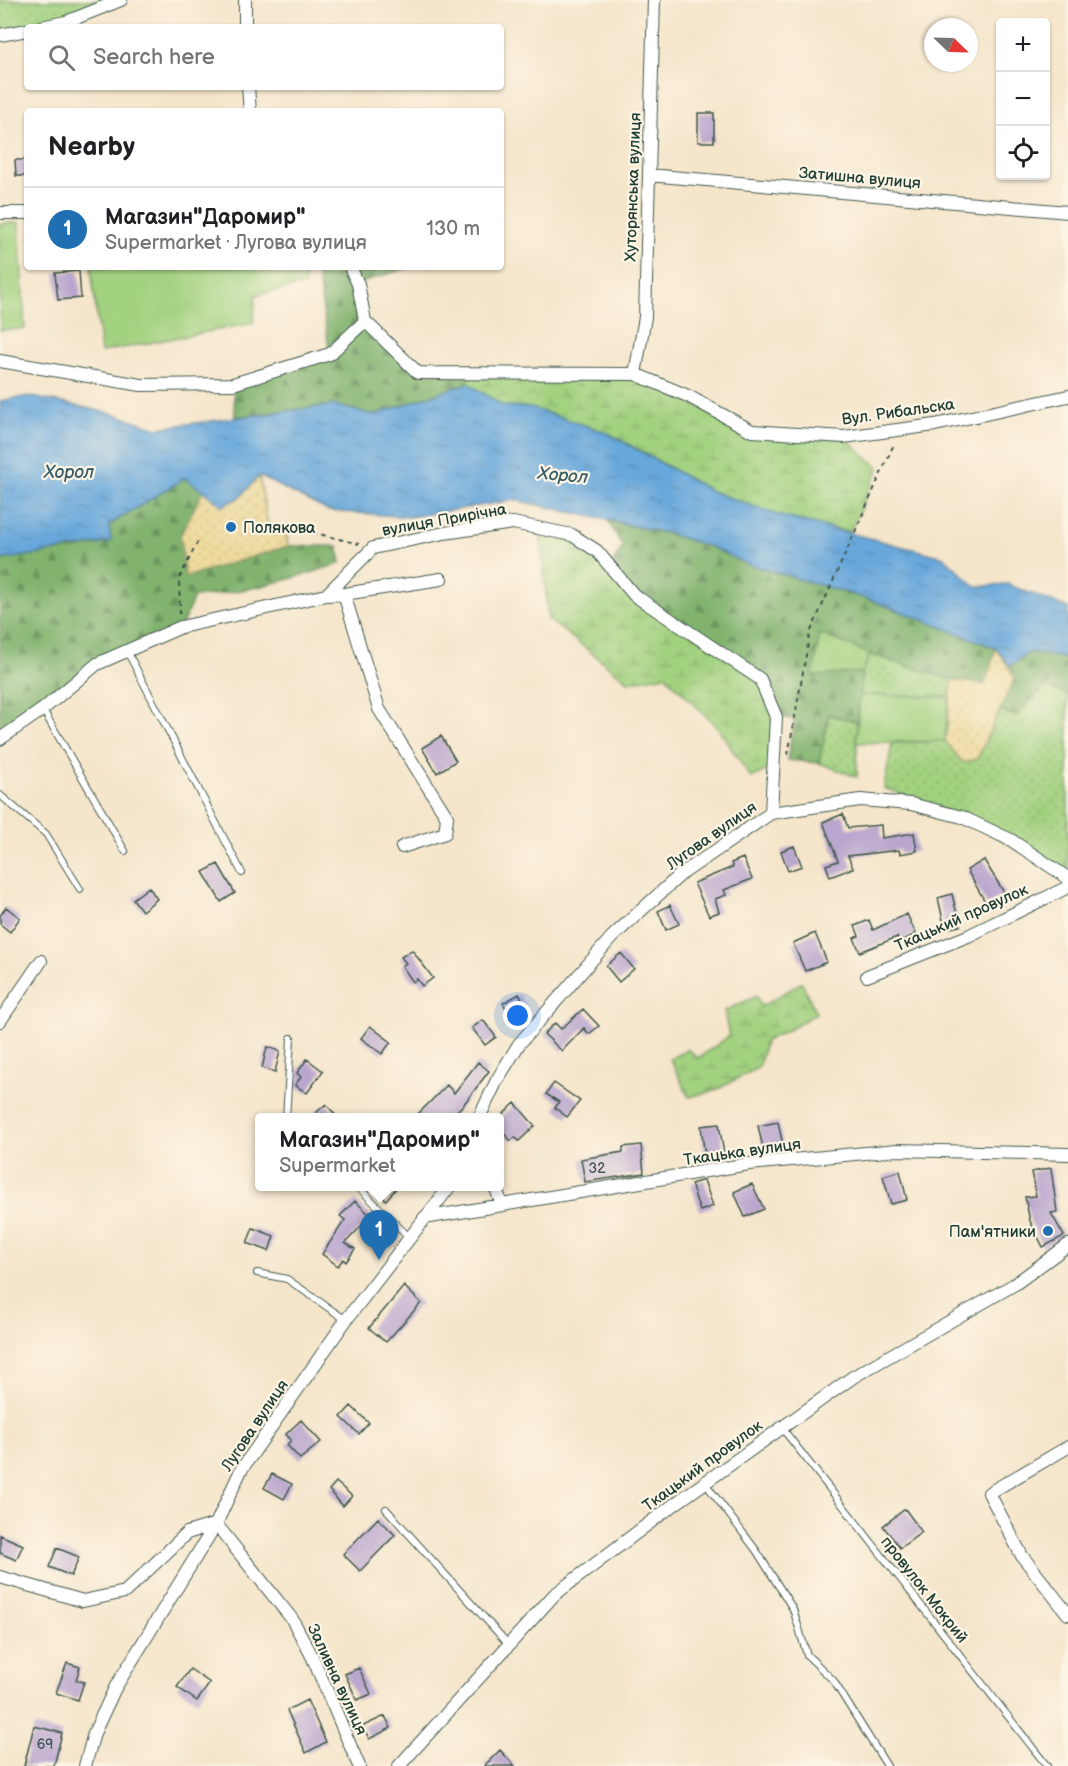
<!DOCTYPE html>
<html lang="en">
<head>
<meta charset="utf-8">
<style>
  :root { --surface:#fff; --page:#f2f2f2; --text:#202124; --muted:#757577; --line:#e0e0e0; --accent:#1f6fb2 }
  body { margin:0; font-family:"Balsamiq Sans",sans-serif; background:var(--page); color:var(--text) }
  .controls { position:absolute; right:18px; top:18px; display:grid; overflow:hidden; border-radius:6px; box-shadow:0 2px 4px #0004 }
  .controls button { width:54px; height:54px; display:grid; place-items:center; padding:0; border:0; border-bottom:2px solid var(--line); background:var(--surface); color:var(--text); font:30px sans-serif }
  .compass { position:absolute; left:924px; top:18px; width:54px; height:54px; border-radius:50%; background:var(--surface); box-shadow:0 2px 4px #0004; rotate:113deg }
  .you { position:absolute; left:518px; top:1016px; width:21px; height:21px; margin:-15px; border:4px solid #fff; border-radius:50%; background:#1a73e8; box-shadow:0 0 0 9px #1a73e833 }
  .badge { display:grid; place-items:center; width:39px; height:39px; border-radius:50%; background:var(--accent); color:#fff; font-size:20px; font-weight:700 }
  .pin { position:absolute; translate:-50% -50px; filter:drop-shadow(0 2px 3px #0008) }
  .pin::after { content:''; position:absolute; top:32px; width:21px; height:18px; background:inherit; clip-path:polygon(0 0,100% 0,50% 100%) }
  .popup { position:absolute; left:255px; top:1113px; width:249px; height:78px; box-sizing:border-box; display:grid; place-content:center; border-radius:6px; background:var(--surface); filter:drop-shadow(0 2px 4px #0005); font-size:20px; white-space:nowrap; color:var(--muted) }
  .popup b { font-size:22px; color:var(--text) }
  .popup::after { content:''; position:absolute; left:50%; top:100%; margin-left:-12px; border:12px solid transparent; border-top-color:var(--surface) }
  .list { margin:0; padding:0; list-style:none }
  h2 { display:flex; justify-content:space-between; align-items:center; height:78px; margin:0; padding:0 24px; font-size:26px }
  h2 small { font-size:20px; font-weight:400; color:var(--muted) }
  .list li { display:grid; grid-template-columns:39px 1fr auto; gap:18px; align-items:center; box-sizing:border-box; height:84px; padding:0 24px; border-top:2px solid var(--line) }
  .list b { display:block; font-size:22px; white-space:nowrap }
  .list p { margin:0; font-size:20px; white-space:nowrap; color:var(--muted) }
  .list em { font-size:20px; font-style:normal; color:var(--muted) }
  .icon { flex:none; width:33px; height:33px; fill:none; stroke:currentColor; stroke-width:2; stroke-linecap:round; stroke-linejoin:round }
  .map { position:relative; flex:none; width:1068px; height:1766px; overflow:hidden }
  .search { position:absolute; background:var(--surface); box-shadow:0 2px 4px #0004; left:24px; top:24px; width:480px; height:66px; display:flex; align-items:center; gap:15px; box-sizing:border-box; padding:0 21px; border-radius:6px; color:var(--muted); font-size:22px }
  .panel { position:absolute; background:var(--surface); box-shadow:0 2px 4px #0004; left:24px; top:108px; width:480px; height:162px; border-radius:6px }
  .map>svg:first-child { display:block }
  .grass { fill:url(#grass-dots); stroke:#60875a; stroke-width:1.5 }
  .forest { fill:url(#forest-firs); stroke:#507851; stroke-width:1.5 }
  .wetland { fill:url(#wetland-marsh); stroke:#60875a; stroke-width:1.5 }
  .sand { fill:url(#sand-dots); stroke:#868c69; stroke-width:1.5 }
  .green { fill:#a2d17f; stroke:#60875a; stroke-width:1.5 }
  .water { fill:url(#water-ripples); stroke:#447288; stroke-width:1.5 }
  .building { fill:#b9a6ce }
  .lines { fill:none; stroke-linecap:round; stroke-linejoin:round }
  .service-casing { stroke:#3f564a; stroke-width:8 }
  .minor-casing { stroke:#3f564a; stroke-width:14 }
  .path { stroke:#3f564a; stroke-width:2; stroke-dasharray:4.5 4.5; stroke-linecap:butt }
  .service { stroke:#fff; stroke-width:6 }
  .minor { stroke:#fff; stroke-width:12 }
  .poi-dot { fill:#1f6fb2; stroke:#fcf5e5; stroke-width:2 }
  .labels { text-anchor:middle; stroke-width:4.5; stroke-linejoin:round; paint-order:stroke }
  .number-label { font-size:14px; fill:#46575a }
  .street-label { font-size:16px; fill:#1f3d34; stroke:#fcf5e5 }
  .poi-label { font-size:16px; fill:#1f3d34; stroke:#fcf5e5; text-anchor:start }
  .water-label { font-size:18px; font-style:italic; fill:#355d66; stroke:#fcf5e5 }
</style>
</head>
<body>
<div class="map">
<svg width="1068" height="1766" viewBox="0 0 1068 1766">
  <defs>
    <pattern id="grass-dots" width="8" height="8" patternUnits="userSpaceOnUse" patternTransform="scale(1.5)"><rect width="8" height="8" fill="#a2d17f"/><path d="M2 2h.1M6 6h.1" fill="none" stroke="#8bb46e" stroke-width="1.8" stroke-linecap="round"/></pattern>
    <pattern id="forest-firs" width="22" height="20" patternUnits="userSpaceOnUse" patternTransform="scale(1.5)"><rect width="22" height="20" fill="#81b36e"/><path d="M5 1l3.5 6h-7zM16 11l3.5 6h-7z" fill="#69935b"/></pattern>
    <pattern id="wetland-marsh" width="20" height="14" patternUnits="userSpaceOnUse" patternTransform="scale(1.5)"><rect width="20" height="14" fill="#a2d17f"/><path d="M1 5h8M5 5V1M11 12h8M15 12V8" fill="none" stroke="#8bb46e"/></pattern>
    <pattern id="sand-dots" width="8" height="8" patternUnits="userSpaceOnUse" patternTransform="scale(1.5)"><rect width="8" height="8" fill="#eeda9e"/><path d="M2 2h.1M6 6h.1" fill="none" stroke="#ccbc89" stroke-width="1.8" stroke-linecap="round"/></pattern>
    <pattern id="water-ripples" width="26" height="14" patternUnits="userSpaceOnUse" patternTransform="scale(1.5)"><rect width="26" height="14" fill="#68a7db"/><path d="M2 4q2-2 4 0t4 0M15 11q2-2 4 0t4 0" fill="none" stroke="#5589b2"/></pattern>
  </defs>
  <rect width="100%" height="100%" fill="#fcf5e5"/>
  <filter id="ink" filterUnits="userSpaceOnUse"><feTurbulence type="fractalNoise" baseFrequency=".0167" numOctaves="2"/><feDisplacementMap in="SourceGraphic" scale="12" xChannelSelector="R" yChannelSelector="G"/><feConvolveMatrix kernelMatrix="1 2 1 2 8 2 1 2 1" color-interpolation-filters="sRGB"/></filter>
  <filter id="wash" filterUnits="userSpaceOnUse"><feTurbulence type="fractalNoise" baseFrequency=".008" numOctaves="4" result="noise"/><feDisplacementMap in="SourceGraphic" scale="24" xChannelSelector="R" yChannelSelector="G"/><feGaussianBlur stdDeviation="1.35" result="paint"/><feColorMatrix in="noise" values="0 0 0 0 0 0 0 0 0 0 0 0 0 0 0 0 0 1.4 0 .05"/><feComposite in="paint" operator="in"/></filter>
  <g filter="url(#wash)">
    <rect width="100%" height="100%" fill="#f5e5ca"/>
    <path class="grass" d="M0,0H121L41,27H27L0,35Z
      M870,654L952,680L949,697L860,695L862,672Z
      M1044,687L1068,694V878L962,817L884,788L892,743L945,741L963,763L977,759L1000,710L1015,716Z
      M828,715L857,721V777L819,763Z"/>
    <path class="forest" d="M316,267H409L358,284L365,321L418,373H470L468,383L374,415L333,405L235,417L233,384L330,354Z
      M185,478L203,491L180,536L186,577L288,546H338L341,563C292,580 245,592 194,597L181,627L97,664L0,738V560L111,542L109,525Z
      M608,521L666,533L711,547L744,563L871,600L996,648L985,685L952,680L870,654L862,672L857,721L829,715L819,763L787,760L795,719L776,717L634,595L610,566L623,547Z
      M1030,652L1068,659V694L1044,687L1015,716L1000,710L1015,677L1010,666Z"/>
    <path class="wetland" d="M470,373L635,378L752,431L844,437L879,468L850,532L781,516L711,491L608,433L532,408L503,406L468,383Z
      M540,528L572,535L634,595L760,679L776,717L771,768L751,778L718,728L665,675L629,682L548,619Z
      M802,982L816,1013L794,1027L765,1041L759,1067L716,1090L689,1097L670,1059L687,1049L698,1058L729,1036L724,1011L757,996L761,1007Z"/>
    <path class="sand" d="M259,476L268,525L286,529L288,546L185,577L180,536L203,491L223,506L240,497Z
      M996,648L1015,677L977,759L963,763L945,741L952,680L985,685Z"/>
    <path class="green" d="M19,222L25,329L0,330V224Z
      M91,267H304L305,285L256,295L253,323L101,352Z
      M820,634L870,654L862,672L813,676Z
      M860,695L949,697L945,741L856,743Z"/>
    <path class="water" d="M468,383L503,406L532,408L608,433L711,491L781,516L944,557L976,587L1007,584L1068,608V659L1030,652L1010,666L996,648L871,600L744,563L711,547L666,533L515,500L410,517L328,511L259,476L240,497L223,506L185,478L109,525L111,542L0,560V401L28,396L111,413L157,428L333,405L374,415Z"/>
    <g id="blocks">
      <path class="building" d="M698,113H714V142H698Z
        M15,160H27V176H16Z
        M79,271L81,298L58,300L55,273Z
        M441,736L456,761L437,773L422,748Z
        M843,814L848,828L881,825L882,838L914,833L917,851L900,854L899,850L848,856L853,868L830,877L826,865L838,861L823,822Z
        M794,846L802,866L788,871L781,851Z
        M743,858L752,879L724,890L726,895L715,899L719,912L709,916L694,883L733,867L731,863Z
        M984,860L1005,894L987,905L967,870Z
        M218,864L235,893L221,902L203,872Z
        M149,887L157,899L142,911L133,899Z
        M952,894L960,926L945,929L938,898Z
        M670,905L679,924L666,930L658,911Z
        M6,907L20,918L10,932L0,924V916Z
        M907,914L916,934L899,942L897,937L860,952L854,938L859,936L855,926L869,920L873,930Z
        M815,933L827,962L805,971L793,943Z
        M412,950L433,978L422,986L417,979L413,982L402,966L406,963L401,957Z
        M621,953L634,969L619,982L606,966Z
        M519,994L530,1013L514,1022L503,1003Z
        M583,1009L599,1026L589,1034L584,1028L562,1051L544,1034L555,1023L561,1029Z
        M483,1020L496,1037L485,1045L472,1028Z
        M370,1026L391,1042L382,1054L361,1038Z
        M267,1047L280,1051L275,1072L262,1068Z
        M307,1059L323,1071L307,1093L295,1085L301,1077L297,1073Z
        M478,1062L489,1071L464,1104L450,1118H414L447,1085L454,1093Z
        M554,1083L580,1101L567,1117L555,1108L559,1102L546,1094Z
        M515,1103L535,1126L519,1141L515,1137L511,1141L499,1128V1118Z
        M326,1104L338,1118H310Z
        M778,1122L783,1145L763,1148L758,1126Z
        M719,1124L724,1154L705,1157L701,1126Z
        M641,1145L644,1173L585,1182L581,1159L623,1152V1147Z
        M1051,1168L1057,1212L1051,1213L1064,1236L1043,1247L1030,1221L1025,1197L1036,1196L1031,1172Z
        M900,1171L907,1200L891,1204L883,1176Z
        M704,1180L713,1206L700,1211L691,1184Z
        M752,1184L764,1209L745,1217L734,1192Z
        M371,1186H398L386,1200Z
        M355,1201L371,1216L345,1243L355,1249L346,1262L343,1259L338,1266L322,1254L345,1220L340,1216Z
        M253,1228L274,1236L269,1251L247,1243Z
        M404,1286L421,1303L386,1342L369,1328Z
        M351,1406L369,1423L359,1434L341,1417Z
        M301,1420L321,1442L300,1459L287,1445L291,1440L286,1434Z
        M272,1474L292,1484L284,1499L264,1488Z
        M336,1482L352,1496L343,1506L329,1490Z
        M905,1509L922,1532L900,1548L883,1526Z
        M378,1518L395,1535L360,1571L343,1554Z
        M0,1535L23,1545L16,1560L0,1553Z
        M57,1548L79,1557L71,1576L49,1567Z
        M67,1663L80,1667L76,1680L84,1682L78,1700L56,1693Z
        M359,1668L371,1694L357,1700L345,1674Z
        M190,1669L210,1683L197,1701L177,1687Z
        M307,1700L326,1742L306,1753L287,1710Z
        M385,1716L391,1728L369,1739L363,1726Z
        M34,1726L62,1733L54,1766H24Z
        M500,1750L515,1766H484Z"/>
    </g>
  </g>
  <g filter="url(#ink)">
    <use href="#blocks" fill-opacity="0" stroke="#3f564a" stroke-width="1.5"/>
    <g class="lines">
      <defs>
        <path id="service" d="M127,651L242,873
          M43,710L125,851
          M0,795L46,834L80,889
          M286,1118L291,1038
          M357,1186L410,1238
          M257,1273L287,1279L346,1320
          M782,1428L1047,1766
          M705,1483L756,1550L793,1609L807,1655L833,1680L887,1766
          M386,1509L509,1645"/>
        <path id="minor" d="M245,0V27
          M41,27L66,22L121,0
          M0,35L27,30
          M248,87L250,111
          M649,175L1068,212
          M0,213H27
          M350,267L358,284L365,321
          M0,361L141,385L233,384L330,354L365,321L418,373L635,374L688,396L752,431L844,437L935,425L1068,396
          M635,374L645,317L654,0
          M344,594L441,579
          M326,595L344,594L379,709L447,817L445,833L402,847
          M0,739L42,710L97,664L181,627L326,595L373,548L444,533L513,523L572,535L597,551L634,595L760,679L776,717L771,813
          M867,976L968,936L1068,887
          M0,1021L41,961
          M479,1118L497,1080L519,1044L612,937L680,875L771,813L860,800L911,804L962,817L1011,840L1068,878
          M495,1186L502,1205
          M424,1218L749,1164L897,1150L1068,1154
          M1068,1447L989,1493L1022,1556L1068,1614
          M0,1577L83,1601L125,1592L187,1533L216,1524L292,1619L312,1656L359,1766
          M85,1766L94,1733L115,1688L216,1524L241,1470L346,1320L450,1186
          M399,1766L554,1595L672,1506L853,1377L1015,1284L1068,1245"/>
      </defs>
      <use href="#service" class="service-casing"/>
      <use href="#minor" class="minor-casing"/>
      <path class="path" d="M268,526L315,533L359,544
        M180,614L179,579L198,541
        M788,755L810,633L894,444"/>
      <use href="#service" class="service"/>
      <use href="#minor" class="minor"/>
    </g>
  </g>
  <g class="poi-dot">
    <circle cx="231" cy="527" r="6"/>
    <circle cx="1048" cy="1231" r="6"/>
  </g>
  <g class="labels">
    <g class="number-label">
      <text x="597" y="1173">32</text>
      <text x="45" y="1749">69</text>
    </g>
    <g class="street-label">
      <text transform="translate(860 177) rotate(5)" y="6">Затишна вулиця</text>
      <text transform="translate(632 187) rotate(-88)" y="6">Хуторянська вулиця</text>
      <text transform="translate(898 411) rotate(-8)" y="6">Вул. Рибальска</text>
      <text transform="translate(444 519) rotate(-10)" y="6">вулиця Прирічна</text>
      <text transform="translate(711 835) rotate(-35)" y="6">Лугова вулиця</text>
      <text transform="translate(961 917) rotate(-24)" y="6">Ткацький провулок</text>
      <text transform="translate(742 1151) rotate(-8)" y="6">Ткацька вулиця</text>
      <text transform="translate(254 1425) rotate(-56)" y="6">Лугова вулиця</text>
      <text transform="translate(702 1465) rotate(-36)" y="6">Ткацький провулок</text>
      <text transform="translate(925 1589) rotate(52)" y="6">провулок Мокрий</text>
      <text transform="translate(338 1679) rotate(65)" y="6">Заливна вулиця</text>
    </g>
    <g class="poi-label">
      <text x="243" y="533">Полякова</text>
      <text x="1036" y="1237" text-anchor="end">Пам'ятники</text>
    </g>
    <g class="water-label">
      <text x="69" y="478">Хорол</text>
      <text transform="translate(563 475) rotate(5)" y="6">Хорол</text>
    </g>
  </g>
</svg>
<div class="controls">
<button>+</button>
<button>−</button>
<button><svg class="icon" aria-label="locate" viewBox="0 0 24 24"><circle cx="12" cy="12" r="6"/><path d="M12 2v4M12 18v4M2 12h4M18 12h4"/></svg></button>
</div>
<svg class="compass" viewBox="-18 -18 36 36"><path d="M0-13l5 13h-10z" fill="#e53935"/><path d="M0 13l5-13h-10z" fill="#757577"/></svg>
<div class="you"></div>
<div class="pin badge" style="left:379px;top:1260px">1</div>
<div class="popup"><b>Магазин&quot;Даромир&quot;</b>Supermarket</div>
<div class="search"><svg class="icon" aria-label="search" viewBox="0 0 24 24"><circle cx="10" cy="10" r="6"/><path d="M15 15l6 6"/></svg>Search here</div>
<section class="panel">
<h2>Nearby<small></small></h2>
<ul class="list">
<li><span class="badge">1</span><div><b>Магазин&quot;Даромир&quot;</b><p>Supermarket · Лугова вулиця</p></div><em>130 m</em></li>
</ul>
</section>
</div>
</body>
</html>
